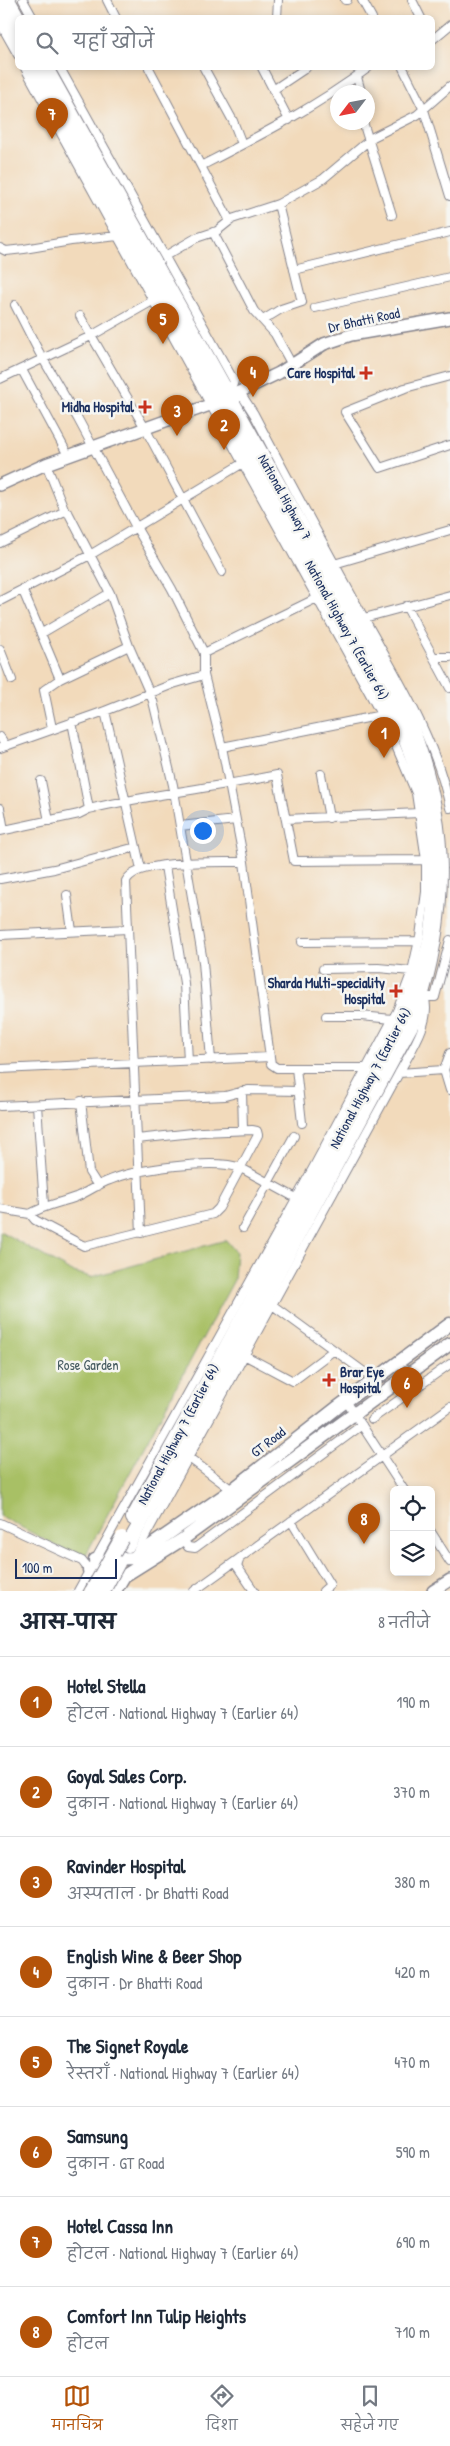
<!DOCTYPE html>
<html lang="hi">
<head>
<meta charset="utf-8">
<style>
  :root { --surface:#fff; --page:#f6f6f7; --text:#1f2937; --muted:#747a83; --line:#e0e1e3; --accent:#b45309 }
  body { margin:0; font-family:"Patrick Hand","Playpen Sans Deva",sans-serif; background:var(--page); color:var(--text) }
  .controls { position:absolute; right:15px; bottom:15px; display:grid; overflow:hidden; border-radius:8px; box-shadow:0 2px 8px #0003 }
  .controls button { width:45px; height:45px; display:grid; place-items:center; padding:0; border:0; border-bottom:1px solid var(--line); background:var(--surface); color:var(--text); font:25px sans-serif }
  .compass { position:absolute; left:330px; top:85px; width:45px; height:45px; border-radius:50%; background:var(--surface); box-shadow:0 2px 8px #0003; rotate:238deg }
  .scale { position:absolute; left:15px; bottom:12px; width:102px; box-sizing:border-box; padding-left:5px; border:2px solid #1b2f5e; border-top:0; font-size:14px; line-height:18px; white-space:nowrap; color:#1b2f5e; -webkit-text-stroke:4px #f6f6f2; paint-order:stroke }
  .you { position:absolute; left:202px; top:830px; width:18px; height:18px; margin:-12px; border:4px solid #fff; border-radius:50%; background:#1a73e8; box-shadow:0 0 0 8px #1a73e833 }
  .badge { display:grid; place-items:center; width:32px; height:32px; border-radius:50%; background:var(--accent); color:#fff; font-size:16px; font-weight:700 }
  .pin { position:absolute; translate:-50% -41px; filter:drop-shadow(0 1px 2px #0008) }
  .pin::after { content:''; position:absolute; top:26px; width:18px; height:15px; background:inherit; clip-path:polygon(0 0,100% 0,50% 100%) }
  .list { margin:0; padding:0; list-style:none }
  h2 { display:flex; justify-content:space-between; align-items:center; height:65px; margin:0; padding:0 20px; font-size:21px }
  h2 small { font-size:16px; font-weight:400; color:var(--muted) }
  .list li { display:grid; grid-template-columns:32px 1fr auto; gap:15px; align-items:center; box-sizing:border-box; height:90px; padding:0 20px; border-top:1px solid var(--line) }
  .list b { display:block; font-size:19px; white-space:nowrap }
  .list p { margin:0; font-size:16px; white-space:nowrap; color:var(--muted) }
  .list em { font-size:16px; font-style:normal; color:var(--muted) }
  .icon { flex:none; width:28px; height:28px; fill:none; stroke:currentColor; stroke-width:2; stroke-linecap:round; stroke-linejoin:round }
  .map { position:relative; flex:none; width:450px; height:1591px; overflow:hidden }
  .search { position:absolute; background:var(--surface); box-shadow:0 2px 8px #0003; left:15px; right:15px; top:15px; height:55px; display:flex; align-items:center; gap:12px; box-sizing:border-box; padding:0 18px; border-radius:8px; color:var(--muted); font-size:19px }
  .sheet { height:785px; background:var(--surface) }
  nav { display:flex; justify-content:space-around; align-items:center; box-sizing:border-box; height:70px; border-top:1px solid var(--line); background:var(--surface); font-size:14px; color:var(--muted) }
  nav a { display:grid; justify-items:center; gap:2px }
  nav .on { color:var(--accent) }
  .map>svg:first-child { display:block }
  .green { fill:#a8c065; stroke:#627862 }
  .lines { fill:none; stroke-linecap:round; stroke-linejoin:round }
  .street-casing { stroke:#86848c; stroke-width:10 }
  .secondary-casing { stroke:#86848c; stroke-width:14 }
  .primary-casing { stroke:#86848c; stroke-width:15 }
  .highway-casing { stroke:#86848c; stroke-width:16 }
  .street { stroke:#fff; stroke-width:8 }
  .secondary { stroke:#fff; stroke-width:11 }
  .primary { stroke:#fff; stroke-width:12 }
  .highway { stroke:#fff; stroke-width:14 }
  .highway-bridge-casing { stroke:#86848c; stroke-width:16; stroke-linecap:butt }
  .highway-bridge { stroke:#fff; stroke-width:14 }
  .poi-dot { fill:#c8321e; stroke:#f6f6f2; stroke-width:2 }
  .labels { text-anchor:middle; stroke-width:5; stroke-linejoin:round; paint-order:stroke }
  .street-label { font-size:14px; fill:#1b2f5e; stroke:#f6f6f2 }
  .poi-label { font-size:14px; font-weight:bold; fill:#1b2f5e; stroke:#f6f6f2; text-anchor:end }
  .park-label { font-size:14px; fill:#455a60; stroke:#f6f6f2 }
</style>
</head>
<body>
<div class="map">
<svg width="450" height="1591" viewBox="0 0 450 1591">
  <rect width="100%" height="100%" fill="#f6f6f2"/>
  <filter id="ink" filterUnits="userSpaceOnUse"><feTurbulence type="fractalNoise" baseFrequency=".02" numOctaves="2"/><feDisplacementMap in="SourceGraphic" scale="10" xChannelSelector="R" yChannelSelector="G"/><feConvolveMatrix kernelMatrix="1 2 1 2 8 2 1 2 1" color-interpolation-filters="sRGB"/></filter>
  <filter id="wash" filterUnits="userSpaceOnUse"><feTurbulence type="fractalNoise" baseFrequency=".0096" numOctaves="4" result="noise"/><feDisplacementMap in="SourceGraphic" scale="20" xChannelSelector="R" yChannelSelector="G"/><feGaussianBlur stdDeviation="1.12" result="paint"/><feColorMatrix in="noise" values="0 0 0 0 0 0 0 0 0 0 0 0 0 0 0 0 0 1.4 0 .05"/><feComposite in="paint" operator="in"/></filter>
  <g filter="url(#wash)">
    <rect width="100%" height="100%" fill="#f2dabb"/>
    <path class="green" d="M0,1231L70,1271L91,1277L226,1240L236,1252L234,1280L83,1560L0,1516Z"/>
  </g>
  <g filter="url(#ink)">
    <g class="lines">
      <defs>
        <path id="street" d="M23,0L33,18
          M107,0L116,18
          M345,0H347
          M362,0L372,18
          M412,0L421,18
          M277,18L278,0
          M0,23L18,55
          M432,40L450,25
          M25,68L387,725L416,793L426,860V892L420,936L412,971L397,1011L312,1170L78,1591
          M60,68L234,381L228,397H243L254,414C290,483 327,550 364,618C397,678 436,739 450,808
          M149,68L230,221
          M204,68L233,121L242,144
          M262,68L289,120
          M403,68L424,110L450,196
          M357,77L361,92
          M273,90L306,68
          M363,122L392,215
          M201,166C259,136 316,107 368,68
          M213,232L254,311L275,334L292,365
          M0,248L6,251L24,249L71,241L118,236
          M165,256L196,238L217,231L232,219L278,204L323,179L373,137L417,115L450,86
          M294,270L450,232
          M315,308L450,277
          M80,316L145,428L222,572
          M263,320L281,309L302,302L278,204
          M22,370L69,457
          M450,376L405,388L345,412L380,468L450,445
          M0,379L91,336L156,299
          M46,464L65,511L69,514L110,593L129,646L153,701L173,785L203,962L211,1060
          M0,543L65,511
          M334,564L450,530
          M23,591L60,679
          M0,601L90,555L243,463
          M406,606L450,688
          M364,618L450,595
          M42,633L110,593
          M0,649L12,680
          M204,653L317,598
          M434,657H450
          M105,711L141,869
          M52,728L44,690L60,679L129,646
          M0,737L6,746
          M222,747L382,715
          M0,748L105,711L173,684L204,675
          M321,774L329,818
          M41,781L49,821
          M0,808L4,830
          M89,809C151,794 214,788 277,775L294,861L426,860
          M286,819L419,813
          M180,826L236,820
          M0,831L79,814L89,809L72,722
          M165,866L184,983L188,1061
          M0,879L54,869L136,847
          M67,895L72,931
          M0,935L128,929
          M302,942L419,941
          M323,969L378,968L412,971
          M326,1016H361L392,1019
          M450,1053L444,1070L450,1090
          M270,1057L271,1064L277,1068H365
          M296,1068L302,1123
          M0,1069L270,1057L244,862L222,747L204,675V653L172,589L136,527L78,419L39,352L15,305
          M399,1073L444,1070
          M242,1091L243,1130
          M81,1101L89,1172L98,1186
          M37,1105L44,1205
          M0,1106L225,1096L248,1090L298,1091
          M0,1209L30,1214C45,1205 60,1203 76,1197C88,1192 98,1184 110,1180C136,1169 215,1158 241,1168L296,1198
          M30,1214L35,1220L84,1246L213,1214L219,1208L258,1135L257,1131L252,1130L202,1132L137,1139
          M243,1228L294,1136
          M141,1233L126,881C135,859 221,862 244,862
          M271,1304L375,1380
          M244,1355L293,1381L334,1350
          M346,1401L404,1490
          M372,1419L450,1364
          M188,1457L232,1490
          M291,1521L330,1585L323,1591
          M0,1523L82,1561L89,1570
          M431,1532L450,1562
          M183,1539L188,1547L195,1548L362,1425
          M135,1555L399,1073C410,1052 433,1020 424,997H435L450,940
          M240,1558L237,1566L254,1591
          M194,1591L450,1407"/>
        <path id="secondary" d="M0,485L46,464L218,402L279,373L324,344L351,335L450,318
          M433,1591L450,1580"/>
        <path id="primary" d="M95,1560L133,1558L232,1490L338,1407L450,1324
          M89,1570L111,1574
          M115,1591L124,1576L183,1539L450,1344"/>
        <path id="highway" d="M8,0L18,18
          M0,5L18,37
          M34,68L405,738C431,801 443,869 431,936C423,976 405,1013 388,1050L133,1518
          M46,68L405,711C450,819 450,909 414,1020L196,1424L128,1545"/>
      </defs>
      <use href="#street" class="street-casing"/>
      <use href="#secondary" class="secondary-casing"/>
      <use href="#primary" class="primary-casing"/>
      <use href="#highway" class="highway-casing"/>
      <use href="#street" class="street"/>
      <use href="#secondary" class="secondary"/>
      <use href="#primary" class="primary"/>
      <use href="#highway" class="highway"/>
      <defs>
        <path id="highway-bridge" d="M92,1591L122,1538
          M103,1591L118,1563"/>
      </defs>
      <use href="#highway-bridge" class="highway-bridge-casing"/>
      <use href="#highway-bridge" class="highway-bridge"/>
    </g>
  </g>
  <g class="poi-dot">
    <path d="M363.5 365.5h5v5h5v5h-5v5h-5v-5h-5v-5h5z"/>
    <path d="M142.5 399.5h5v5h5v5h-5v5h-5v-5h-5v-5h5z"/>
    <path d="M393.5 983.5h5v5h5v5h-5v5h-5v-5h-5v-5h5z"/>
    <path d="M326.5 1372.5h5v5h5v5h-5v5h-5v-5h-5v-5h5z"/>
  </g>
  <g class="labels">
    <g class="street-label">
      <text transform="translate(364 320) rotate(-12)" y="5">Dr Bhatti Road</text>
      <text transform="translate(285 497) rotate(61)" y="5">National Highway 7</text>
      <text transform="translate(347 630) rotate(61)" y="5">National Highway 7 (Earlier 64)</text>
      <text transform="translate(370 1078) rotate(-62)" y="5">National Highway 7 (Earlier 64)</text>
      <text transform="translate(178 1434) rotate(-62)" y="5">National Highway 7 (Earlier 64)</text>
      <text transform="translate(268 1442) rotate(-38)" y="5">GT Road</text>
    </g>
    <g class="poi-label">
      <text x="355" y="378">Care Hospital</text>
      <text x="134" y="412">Midha Hospital</text>
      <text x="385" y="988">Sharda Multi-speciality<tspan x="385" dy="16">Hospital</tspan></text>
      <text x="340" y="1377" text-anchor="start">Brar Eye<tspan x="340" dy="16">Hospital</tspan></text>
    </g>
    <g class="park-label">
      <text x="88" y="1370">Rose Garden</text>
    </g>
  </g>
</svg>
<div class="controls">
<button><svg class="icon" aria-label="locate" viewBox="0 0 24 24"><circle cx="12" cy="12" r="6"/><path d="M12 2v4M12 18v4M2 12h4M18 12h4"/></svg></button>
<button><svg class="icon" aria-label="layers" viewBox="0 0 24 24"><path d="M12 4l9 5-9 5-9-5zM3 14l9 5 9-5"/></svg></button>
</div>
<svg class="compass" viewBox="-18 -18 36 36"><path d="M0-13l5 13h-10z" fill="#e53935"/><path d="M0 13l5-13h-10z" fill="#747a83"/></svg>
<div class="scale">100 m</div>
<div class="you"></div>
<div class="pin badge" style="left:384px;top:758px">1</div>
<div class="pin badge" style="left:224px;top:450px">2</div>
<div class="pin badge" style="left:177px;top:436px">3</div>
<div class="pin badge" style="left:253px;top:397px">4</div>
<div class="pin badge" style="left:163px;top:344px">5</div>
<div class="pin badge" style="left:407px;top:1408px">6</div>
<div class="pin badge" style="left:52px;top:139px">7</div>
<div class="pin badge" style="left:364px;top:1544px">8</div>
<div class="search"><svg class="icon" aria-label="search" viewBox="0 0 24 24"><circle cx="10" cy="10" r="6"/><path d="M15 15l6 6"/></svg>यहाँ खोजें</div>
</div>
<section class="sheet">
<h2>आस-पास<small>8 नतीजे</small></h2>
<ul class="list">
<li><span class="badge">1</span><div><b>Hotel Stella</b><p>होटल · National Highway 7 (Earlier 64)</p></div><em>190 m</em></li>
<li><span class="badge">2</span><div><b>Goyal Sales Corp.</b><p>दुकान · National Highway 7 (Earlier 64)</p></div><em>370 m</em></li>
<li><span class="badge">3</span><div><b>Ravinder Hospital</b><p>अस्पताल · Dr Bhatti Road</p></div><em>380 m</em></li>
<li><span class="badge">4</span><div><b>English Wine &amp; Beer Shop</b><p>दुकान · Dr Bhatti Road</p></div><em>420 m</em></li>
<li><span class="badge">5</span><div><b>The Signet Royale</b><p>रेस्तराँ · National Highway 7 (Earlier 64)</p></div><em>470 m</em></li>
<li><span class="badge">6</span><div><b>Samsung</b><p>दुकान · GT Road</p></div><em>590 m</em></li>
<li><span class="badge">7</span><div><b>Hotel Cassa Inn</b><p>होटल · National Highway 7 (Earlier 64)</p></div><em>690 m</em></li>
<li><span class="badge">8</span><div><b>Comfort Inn Tulip Heights</b><p>होटल</p></div><em>710 m</em></li>
</ul>
</section>
<nav>
<a class="on"><svg class="icon" aria-label="map" viewBox="0 0 24 24"><path d="M3 6l6-2 6 2 6-2v14l-6 2-6-2-6 2zM9 4v14M15 6v14"/></svg>मानचित्र</a>
<a><svg class="icon" aria-label="directions" viewBox="0 0 24 24"><path d="M12 3l9 9-9 9-9-9zM9 14v-3h6M13 9l2 2-2 2"/></svg>दिशा</a>
<a><svg class="icon" aria-label="saved" viewBox="0 0 24 24"><path d="M7 4h10v16l-5-4-5 4z"/></svg>सहेजे गए</a>
</nav>
</body>
</html>
